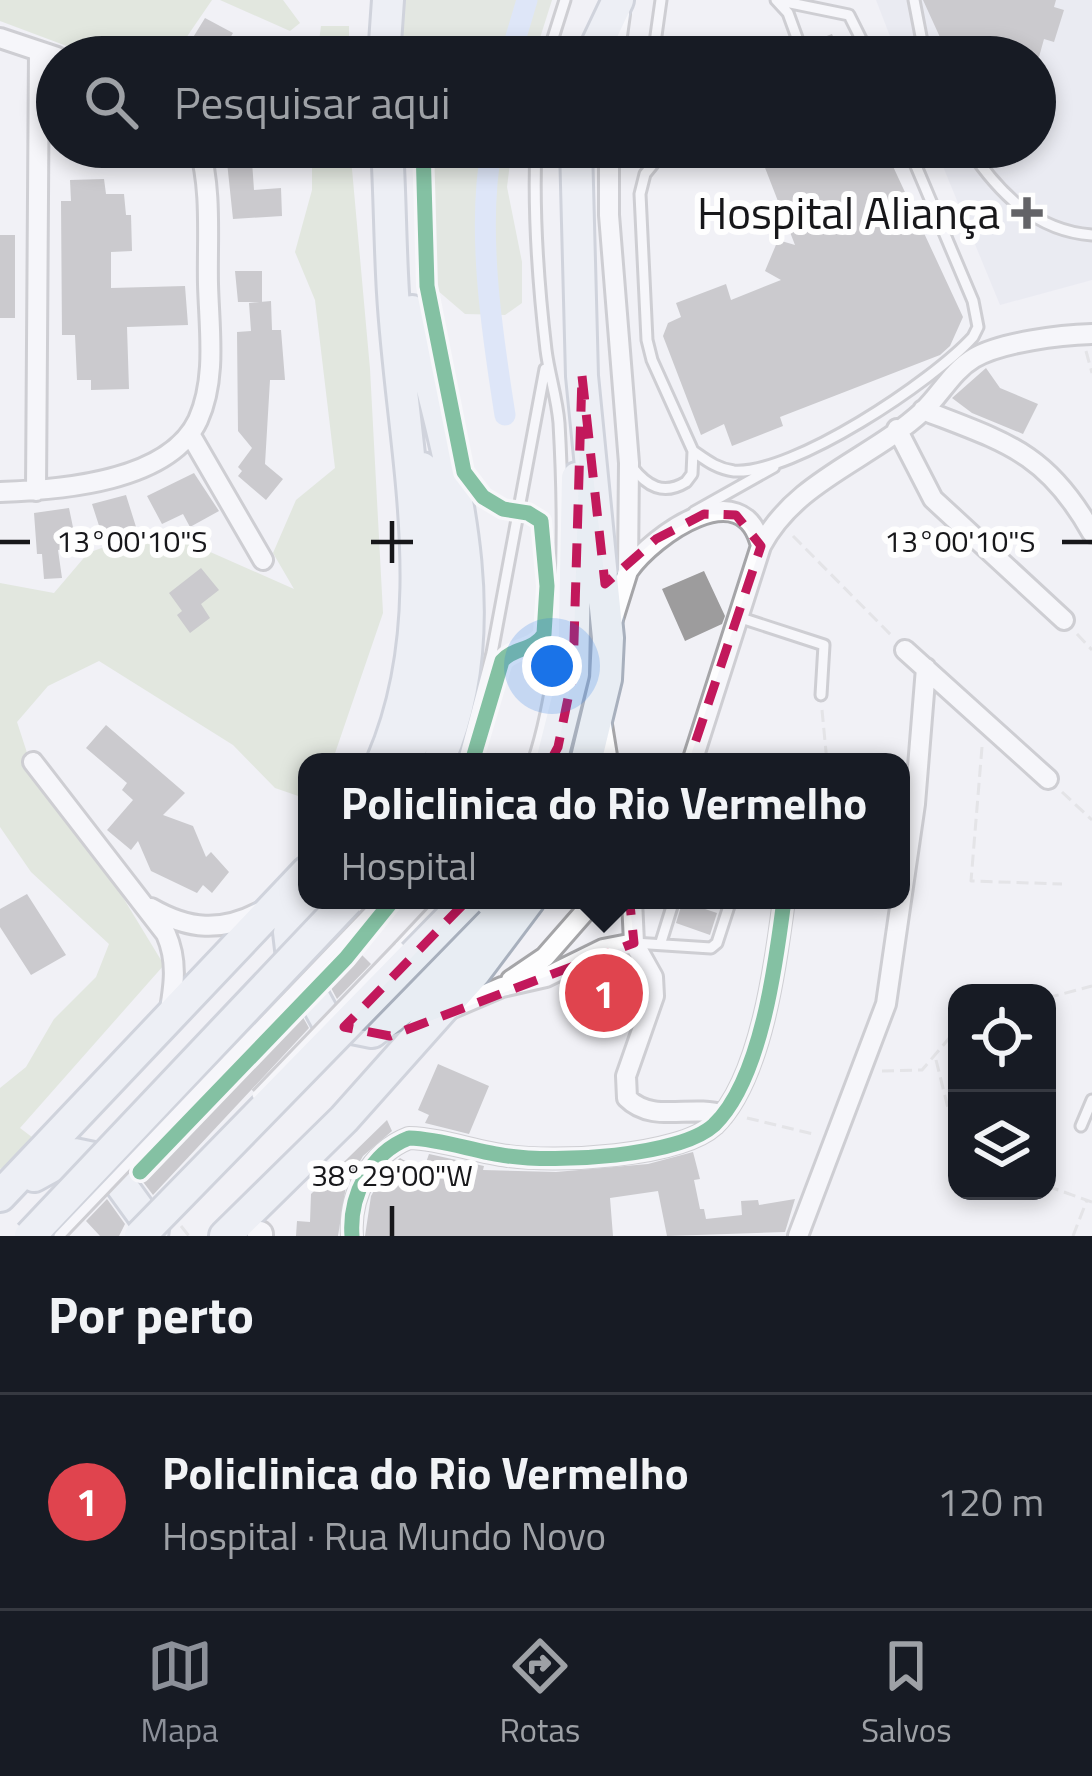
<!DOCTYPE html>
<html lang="pt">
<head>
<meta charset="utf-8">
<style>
  :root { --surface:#171b24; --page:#242831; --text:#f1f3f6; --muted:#9ea1a6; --line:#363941; --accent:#8c9099 }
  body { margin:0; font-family:"Titillium Web",sans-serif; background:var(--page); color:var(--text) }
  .controls { position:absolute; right:36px; bottom:36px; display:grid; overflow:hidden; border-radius:24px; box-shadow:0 6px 18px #0003 }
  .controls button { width:108px; height:108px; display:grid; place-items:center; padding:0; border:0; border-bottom:3px solid var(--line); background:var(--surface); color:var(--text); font:60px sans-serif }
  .you { position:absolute; left:552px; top:666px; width:42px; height:42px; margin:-30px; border:9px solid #fff; border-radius:50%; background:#1a73e8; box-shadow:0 0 0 18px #1a73e833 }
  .badge { display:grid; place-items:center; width:78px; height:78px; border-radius:50%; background:var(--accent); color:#fff; font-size:39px; font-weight:700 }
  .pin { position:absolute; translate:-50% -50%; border:6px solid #fff; box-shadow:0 3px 12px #0006 }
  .popup { position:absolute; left:298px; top:753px; width:612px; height:156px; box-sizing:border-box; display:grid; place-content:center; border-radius:24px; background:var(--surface); filter:drop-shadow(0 3px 9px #0005); font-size:39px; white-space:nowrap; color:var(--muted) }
  .popup b { font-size:45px; color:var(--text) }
  .popup::after { content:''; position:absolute; left:50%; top:100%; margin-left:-24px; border:24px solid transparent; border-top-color:var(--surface) }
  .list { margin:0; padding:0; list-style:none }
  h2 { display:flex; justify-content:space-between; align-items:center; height:156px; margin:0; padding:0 48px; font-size:51px }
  h2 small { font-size:39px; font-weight:400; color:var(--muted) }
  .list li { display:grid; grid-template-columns:78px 1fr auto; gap:36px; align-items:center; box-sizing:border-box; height:216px; padding:0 48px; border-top:3px solid var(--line) }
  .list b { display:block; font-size:45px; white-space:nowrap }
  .list p { margin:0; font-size:39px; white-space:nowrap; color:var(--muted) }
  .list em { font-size:39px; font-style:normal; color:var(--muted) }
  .icon { flex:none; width:66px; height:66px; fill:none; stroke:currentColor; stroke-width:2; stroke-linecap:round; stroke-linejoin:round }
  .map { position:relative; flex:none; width:1092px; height:1236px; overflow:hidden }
  .search { position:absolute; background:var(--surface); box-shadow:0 6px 18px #0003; left:36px; right:36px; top:36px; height:132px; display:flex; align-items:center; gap:30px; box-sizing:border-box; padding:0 42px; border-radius:66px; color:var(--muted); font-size:45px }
  .sheet { height:372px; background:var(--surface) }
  nav { display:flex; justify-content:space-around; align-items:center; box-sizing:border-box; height:168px; border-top:3px solid var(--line); background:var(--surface); font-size:33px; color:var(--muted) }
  nav a { display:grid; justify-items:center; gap:6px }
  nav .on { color:var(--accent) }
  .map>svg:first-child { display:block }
  .built { fill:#e3e4ee }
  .green { fill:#d3dcc9 }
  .forest { fill:#d0dbc3 }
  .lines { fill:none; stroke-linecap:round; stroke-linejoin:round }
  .canal { stroke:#c8dafa; stroke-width:21 }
  .building { fill:#9d9c9d }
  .service-casing { stroke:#a5a5a8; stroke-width:15 }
  .minor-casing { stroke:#a5a5a8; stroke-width:24 }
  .tertiary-casing { stroke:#a5a5a8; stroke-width:30 }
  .primary-casing { stroke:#a8b0bd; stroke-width:36 }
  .path { stroke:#d4d4d5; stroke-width:3; stroke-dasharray:12 6; stroke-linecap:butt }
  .service { stroke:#fdfdfe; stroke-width:9 }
  .minor { stroke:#fdfdfe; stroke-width:18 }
  .tertiary { stroke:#fdfdfe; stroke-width:24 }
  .primary { stroke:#e8edf3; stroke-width:30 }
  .service-bridge-casing { stroke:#a5a5a8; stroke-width:15; stroke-linecap:butt }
  .primary-bridge-casing { stroke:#a8b0bd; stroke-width:36; stroke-linecap:butt }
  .service-bridge { stroke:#fdfdfe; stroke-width:9 }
  .primary-bridge { stroke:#e8edf3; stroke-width:30 }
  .cycleway-casing { stroke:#fefefe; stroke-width:22 }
  .cycleway { stroke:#00873e; stroke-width:15 }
  .marked { fill:none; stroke:#c2185b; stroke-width:9; stroke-dasharray:24 15; stroke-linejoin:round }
  .ticks { fill:none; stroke:#17171a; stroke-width:4.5 }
  .poi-dot { fill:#636367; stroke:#fefefe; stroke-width:4.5 }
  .labels { text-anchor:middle; stroke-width:12; stroke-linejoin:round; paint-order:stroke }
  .poi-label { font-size:45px; fill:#17171a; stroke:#fefefe; text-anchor:end }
  .ticks-label { font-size:30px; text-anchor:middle; fill:#17171a; stroke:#fefefe; stroke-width:12; stroke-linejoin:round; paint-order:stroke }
</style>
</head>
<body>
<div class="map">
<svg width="1092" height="1236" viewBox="0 0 1092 1236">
  <rect width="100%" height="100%" fill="#f1f1f6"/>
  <path class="built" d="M876,0H1092V280L1000,305L935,147H1035V57H898Z"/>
  <path class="green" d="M403,0H552L534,57H400Z
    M413,147H512L507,187L522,262V303L505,315L465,314L437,290Z"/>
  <path class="forest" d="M0,0H212L173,57H96L0,21Z
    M220,0H283L300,23L290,31Z
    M321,26H349V57H317Z
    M312,147H350L370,369L383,613L332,762H307V799L275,788L233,745L99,661L48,686L17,722L31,765L116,886L164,965L20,1128L41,1144L0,1169V1088L26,1067L54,1019L96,977L109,944L31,872L0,827V583L54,593L88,553L156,528L294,589L273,553L296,500L335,468L315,300L295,252L312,190Z"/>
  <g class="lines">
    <path class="canal" d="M510,57L527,0
      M492,147C476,228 492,333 505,415"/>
  </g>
  <path class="building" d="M923,0H1056L1054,7L1064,10L1054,42L1044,39L1039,57H949Z
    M205,18L233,33L219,57H181Z
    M832,34L842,57H776L792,49L804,54L808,43Z
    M227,147H251L254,190L281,188L282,216L233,219L227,162L232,161Z
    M757,147H884L963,317L950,346L940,355L780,417L783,426L732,446L724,424L701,435L663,336L668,323L681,317L676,303L726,284L731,300L781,280L765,271L778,240L795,245Z
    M104,179L106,194H124L126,215H131L132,251L111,252V288L185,286L188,325L127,327L129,389L91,390V380H77L75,335H62L61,201H71L70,180Z
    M0,235H15V318H0Z
    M235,271H262V302H238Z
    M271,301L272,330H281L285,380H270L265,464L283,479L266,500L238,476L242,471L238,467L252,448L238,431L237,332L251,331L249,303Z
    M986,368L1000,388L1038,404L1023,434L972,413L952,398Z
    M194,473L219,511L190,527L183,514L162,524L147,496Z
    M126,495L137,530L103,538L92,504Z
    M69,508L75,537L68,538L70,548L58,550L62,578L44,579L42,554H37L34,513Z
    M201,568L219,590L201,604L210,618L190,633L177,615L182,611L169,593Z
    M704,571L725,616L722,624L685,641L662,589Z
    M106,725L185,793L163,815L193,826L206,857L211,852L229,872L212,893L203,885L197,893L151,871L138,841L131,850L107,830L133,800L122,790L127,783L86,748Z
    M27,894L66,955L31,975L0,927V909Z
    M683,900H698L696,906L717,913L710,935L676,923Z
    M351,944L371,964L337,999L323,973Z
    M607,962L636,998L603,1025L572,987Z
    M295,1003L309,1028L153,1195L134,1170Z
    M438,1064L489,1086L469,1134L425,1123L429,1115L418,1110Z
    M387,1120L392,1131L363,1156L346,1186L338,1236H296L297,1221L310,1222L311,1194Z
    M693,1152L700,1179L694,1180L700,1209H704L706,1219L742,1215L741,1201L758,1200L759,1205L795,1199L785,1232L667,1236L658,1191L610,1198L613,1236H365L371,1196L384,1173L400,1158L423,1171L429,1154L484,1166L483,1170L556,1172L648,1164Z
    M107,1199L125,1224L119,1236H100L86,1221Z"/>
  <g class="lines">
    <defs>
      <path id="service" d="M776,0L849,15L870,57
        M776,0L788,13L800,46
        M914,0L925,57
        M547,57L565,0
        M653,57L661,0
        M968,147C998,192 1035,231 1092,235
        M693,451C706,460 717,469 734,471C793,475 933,381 973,337L978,327L973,301L908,147
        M632,467C647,486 663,496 686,482L692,474L693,451L652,360L647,340L640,194L645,174L667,147
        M694,512L774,467
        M738,617L824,645L821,695
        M463,762L492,653L545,369
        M533,762C566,662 565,527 559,423C557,398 549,374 546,350C538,282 533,216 536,147
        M661,942L674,900
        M634,943L711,948L717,943L731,900
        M399,947L443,900
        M1081,1126L1092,1100"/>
      <path id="minor" d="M0,38L57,57
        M614,57L620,14
        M609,147V215L629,463L628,571L613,619
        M923,410C1005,442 1047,452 1092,533
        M897,429L933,499L1064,620
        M190,434L263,560
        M36,491L39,51
        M0,492C60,490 169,482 198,420C217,378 209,328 208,284C207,240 212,189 199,147
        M628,571C653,535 743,471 761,546
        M905,650L1048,779
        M602,725L608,762
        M33,762L166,934C178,961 174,986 169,1015
        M692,762L761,546C796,480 870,460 923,411C941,394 952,371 974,358C1001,342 1061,335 1092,334
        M632,900L634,943L653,977L654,996L626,1076L627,1098C653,1124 691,1104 723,1115
        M151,908C189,930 221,932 260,912
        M511,980L545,957L595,900
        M448,1010L502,987L546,977L603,949L634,943
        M352,1236C349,1196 370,1153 409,1138C443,1139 475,1152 508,1156C555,1163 679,1157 714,1125C761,1080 776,963 784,900
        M798,1236L886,1004L915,804L926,668"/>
      <path id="tertiary" d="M260,1234V1236"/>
      <path id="primary" d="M384,57L388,0
        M591,57L618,0
        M576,147L582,376L608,638L606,679L586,762
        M412,311C447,452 503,621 438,762
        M382,762C447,612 402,449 393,293C390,244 390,196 387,147
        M403,762C411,746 424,728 428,711C444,641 448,535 422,468
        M551,762L573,674L577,478
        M313,900L289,932L292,958L328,1023L372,1032L420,995L501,900
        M34,1176L74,1154L103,1160L153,1229L152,1236
        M0,1196L307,872
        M225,1236L344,1119L475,972L529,900"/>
    </defs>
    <use href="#service" class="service-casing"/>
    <use href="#minor" class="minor-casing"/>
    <use href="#tertiary" class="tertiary-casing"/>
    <use href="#primary" class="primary-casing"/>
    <path class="path" d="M1086,351L1092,373
      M793,536L892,636
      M1077,634L1092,650
      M822,710L827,762
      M982,747L971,881L1062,884
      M1062,792L1092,820
      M1047,998L1092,986
      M936,1060L948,1108L957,1127
      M882,1071L922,1070L957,1029
      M747,1118L813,1134
      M1047,1186L1092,1202
      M181,1226L189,1236
      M1073,1236L1087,1200"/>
    <use href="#service" class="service"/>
    <use href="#minor" class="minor"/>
    <use href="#tertiary" class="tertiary"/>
    <use href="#primary" class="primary"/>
    <defs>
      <path id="service-bridge" d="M257,1095L399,947
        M59,1236L369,912"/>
      <path id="primary-bridge" d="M30,1236L348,900
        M140,1236L468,900"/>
    </defs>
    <use href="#service-bridge" class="service-bridge-casing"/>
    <use href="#primary-bridge" class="primary-bridge-casing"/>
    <use href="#service-bridge" class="service-bridge"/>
    <use href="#primary-bridge" class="primary-bridge"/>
    <defs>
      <path id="cycleway" d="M423,147L427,286L464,472L483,497L503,509L528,513L541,521L547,586L544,634C534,651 514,647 502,661L472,762
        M140,1172L346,958L393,900
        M352,1236C349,1196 370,1153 409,1138C443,1139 475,1152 508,1156C555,1163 679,1157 714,1125C761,1080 776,963 784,900"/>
    </defs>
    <use href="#cycleway" class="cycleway-casing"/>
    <use href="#cycleway" class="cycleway"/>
  </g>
  <path d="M0 0H1092V1236H0ZM582,376L605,584L656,539L704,514L736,515L761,546L684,776L661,791L618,789L634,943L390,1036L344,1027L486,881L558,747L573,674Z" fill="#f1f1f6" fill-opacity=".55" fill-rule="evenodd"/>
  <path class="marked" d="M582,376L605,584L656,539L704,514L736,515L761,546L684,776L661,791L618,789L634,943L390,1036L344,1027L486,881L558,747L573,674Z"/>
  <path class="ticks" d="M392,521V563M0,542H30M371,542H413M1062,542H1092M392,1206V1236"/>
  <path class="poi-dot" d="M1021 195h12v12h12v12h-12v12h-12v-12h-12v-12h12z"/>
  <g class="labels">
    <g class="poi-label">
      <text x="1000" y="229">Hospital Aliança</text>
    </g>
  </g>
  <g class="ticks-label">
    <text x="132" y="552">13°00'10"S</text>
    <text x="960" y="552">13°00'10"S</text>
    <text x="392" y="1186">38°29'00"W</text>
  </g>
</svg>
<div class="controls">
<button><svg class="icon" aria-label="locate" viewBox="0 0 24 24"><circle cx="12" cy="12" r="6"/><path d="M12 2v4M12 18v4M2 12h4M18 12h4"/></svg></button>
<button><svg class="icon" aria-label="layers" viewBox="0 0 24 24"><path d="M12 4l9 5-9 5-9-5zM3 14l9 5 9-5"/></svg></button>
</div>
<div class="you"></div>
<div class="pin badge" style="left:604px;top:993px;background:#e0444e">1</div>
<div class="popup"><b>Policlinica do Rio Vermelho</b>Hospital</div>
<div class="search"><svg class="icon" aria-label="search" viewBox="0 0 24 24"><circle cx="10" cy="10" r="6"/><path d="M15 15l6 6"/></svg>Pesquisar aqui</div>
</div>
<section class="sheet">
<h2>Por perto<small></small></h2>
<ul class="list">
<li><span class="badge" style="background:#e0444e">1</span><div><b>Policlinica do Rio Vermelho</b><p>Hospital · Rua Mundo Novo</p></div><em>120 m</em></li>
</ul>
</section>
<nav>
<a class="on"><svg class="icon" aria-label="map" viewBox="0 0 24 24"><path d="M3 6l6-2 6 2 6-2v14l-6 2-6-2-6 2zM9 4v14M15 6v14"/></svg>Mapa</a>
<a><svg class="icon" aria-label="directions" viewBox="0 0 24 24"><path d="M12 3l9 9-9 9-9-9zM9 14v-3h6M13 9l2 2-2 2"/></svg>Rotas</a>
<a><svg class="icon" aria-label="saved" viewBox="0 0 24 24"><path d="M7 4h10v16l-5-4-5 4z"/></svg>Salvos</a>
</nav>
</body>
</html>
